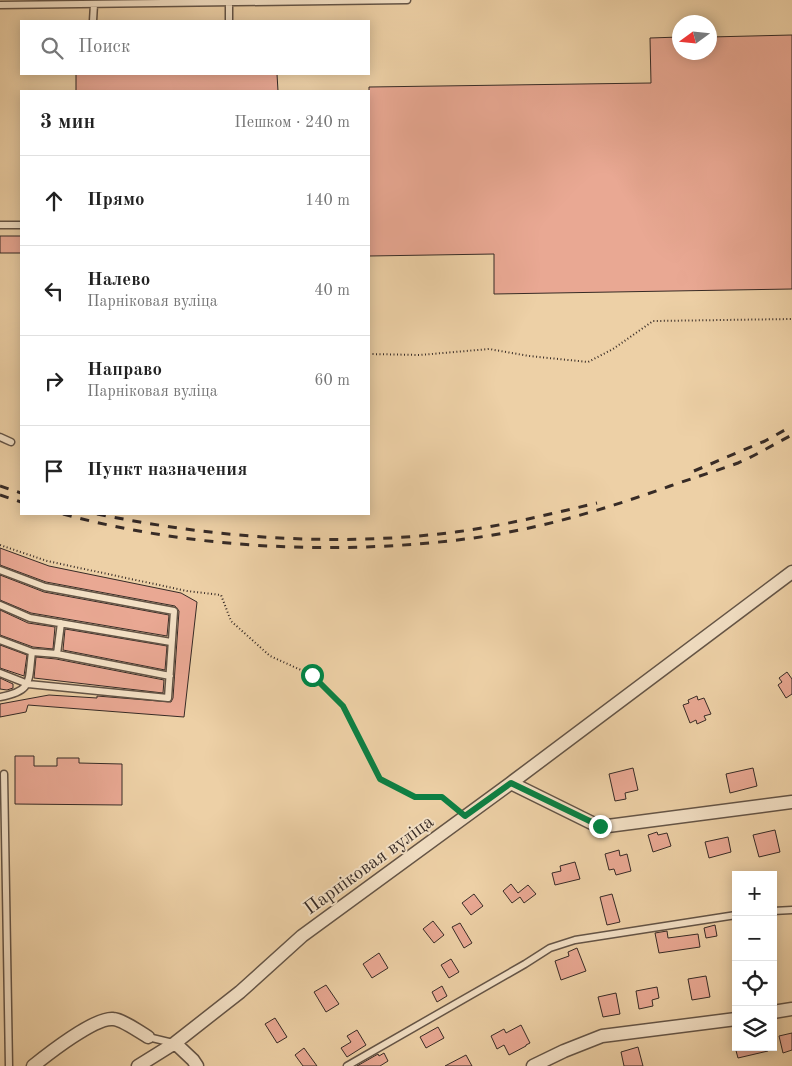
<!DOCTYPE html>
<html lang="ru">
<head>
<meta charset="utf-8">
<style>
  :root { --surface:#fff; --page:#f2f2f2; --text:#222; --muted:#767676; --line:#e0e0e0 }
  body { margin:0; font-family:"Old Standard TT",serif; background:var(--page); color:var(--text) }
  .controls { position:absolute; right:15px; bottom:15px; display:grid; overflow:hidden; border-radius:0px; box-shadow:0 2px 12px #0003 }
  .controls button { width:45px; height:45px; display:grid; place-items:center; padding:0; border:0; border-bottom:1px solid var(--line); background:var(--surface); color:var(--text); font:25px sans-serif }
  .compass { position:absolute; left:672px; top:15px; width:45px; height:45px; border-radius:50%; background:var(--surface); box-shadow:0 2px 12px #0003; rotate:255deg }
  .stop { position:absolute; width:15px; height:15px; margin:-11px; border:4px solid #0b8043; border-radius:50%; background:#fff }
  .stop.end { background:#0b8043; border-color:#fff; box-shadow:0 1px 5px #0008 }
  .list { margin:0; padding:0; list-style:none }
  h2 { display:flex; justify-content:space-between; align-items:center; height:65px; margin:0; padding:0 20px; font-size:21px }
  h2 small { font-size:16px; font-weight:400; color:var(--muted) }
  .list li { display:grid; grid-template-columns:32px 1fr auto; gap:15px; align-items:center; box-sizing:border-box; height:90px; padding:0 20px; border-top:1px solid var(--line) }
  .list b { display:block; font-size:19px; white-space:nowrap }
  .list p { margin:0; font-size:16px; white-space:nowrap; color:var(--muted) }
  .list em { font-size:16px; font-style:normal; color:var(--muted) }
  .icon { flex:none; width:28px; height:28px; fill:none; stroke:currentColor; stroke-width:2; stroke-linecap:round; stroke-linejoin:round }
  .map { position:relative; flex:none; width:792px; height:1066px; overflow:hidden }
  .search { position:absolute; background:var(--surface); box-shadow:0 2px 12px #0003; left:20px; top:20px; width:350px; height:55px; display:flex; align-items:center; gap:12px; box-sizing:border-box; padding:0 18px; border-radius:0px; color:var(--muted); font-size:19px }
  .panel { position:absolute; background:var(--surface); box-shadow:0 2px 12px #0003; left:20px; top:90px; width:350px; height:425px; border-radius:0px }
  .map>svg:first-child { display:block }
  .building { fill:#e9a893; stroke:#372b26 }
  .lines { fill:none; stroke-linecap:round; stroke-linejoin:round }
  .lane-casing { stroke:#645446; stroke-width:9 }
  .street-casing { stroke:#645446; stroke-width:15 }
  .path { stroke:#372b26; stroke-width:2; stroke-dasharray:1 2.5; stroke-linecap:butt }
  .lane { stroke:#f3e0c5; stroke-width:6 }
  .street { stroke:#f3e0c5; stroke-width:12 }
  .rail { stroke:#372b26; stroke-width:3; stroke-dasharray:9 9; stroke-linecap:butt }
  .route { stroke:#0b8043; stroke-width:6 }
  .labels { text-anchor:middle; stroke-width:4; stroke-linejoin:round; paint-order:stroke }
  .street-label { font-size:19px; fill:#372b26; stroke:#f3e0c5 }
</style>
</head>
<body>
<div class="map">
<svg width="792" height="1066" viewBox="0 0 792 1066">
  <rect width="100%" height="100%" fill="#edd0a6"/>
  <filter id="stains"><feTurbulence type="fractalNoise" baseFrequency=".004" numOctaves="4"/><feColorMatrix values="0 0 0 0 .2 0 0 0 0 .09 0 0 0 0 .02 0 0 0 .5 -.17"/></filter>
  <radialGradient id="worn" r=".72"><stop offset=".6" stop-color="#630" stop-opacity="0"/><stop offset="1" stop-color="#630" stop-opacity=".3"/></radialGradient>
  <path class="building" d="M792,35V289L494,294V254L369,256V87L651,83L650,38L680,37V52H710V37Z
    M76,74H277L278,91H76Z
    M0,236H21V253H0Z
    M0,548L49,566L181,593L197,602L184,717L28,705L26,712L0,717V704L49,695L97,698V696L171,702L173,698L179,611L175,606L46,582L0,565Z
    M0,575L44,592L169,615L167,636L31,613L0,600Z
    M0,610L28,623L55,627L53,649L33,647L0,635Z
    M65,629L167,646L165,670L63,650Z
    M0,645L27,655L24,676L0,668Z
    M36,657L56,659L164,680L163,693L34,678Z
    M787,672L792,679V694L786,698L778,685L782,682L779,678Z
    M0,678L13,684V688L7,690L0,689Z
    M697,696L698,700L704,698L711,714L704,716L706,720L697,724L696,720L690,723L683,705L689,703L688,700Z
    M15,756H34V766H57V758H79V763L122,764V805L15,804Z
    M633,768L638,790L625,793L626,799L615,801L609,774Z
    M753,768L757,786L730,793L726,774Z
    M775,830L780,852L759,857L753,835Z
    M657,832L658,835L667,833L671,846L653,852L648,835Z
    M728,837L731,852L709,858L705,842Z
    M619,850L620,856L627,854L631,871L616,875L614,869L609,870L605,854Z
    M575,862L580,879L555,885L552,873L561,871L560,866Z
    M511,884L518,893L528,885L536,894L524,903L520,897L512,903L503,891Z
    M474,894L483,906L471,915L462,903Z
    M612,894L620,922L607,925L600,897Z
    M433,921L444,935L434,943L423,929Z
    M460,923L472,943L464,948L452,927Z
    M715,925L717,936L706,938L704,928Z
    M667,931L668,938L698,934L700,947L659,953L655,933Z
    M577,948L586,971L561,980L555,961L569,956L568,952Z
    M379,953L388,968L372,978L363,964Z
    M451,959L459,972L449,978L441,965Z
    M706,976L710,997L692,1000L688,979Z
    M326,985L339,1004L326,1012L314,992Z
    M442,986L447,996L437,1002L432,992Z
    M657,987L659,998L652,1000L653,1006L639,1009L636,991Z
    M616,993L620,1014L603,1017L598,997Z
    M275,1018L287,1037L277,1043L265,1024Z
    M521,1025L530,1043L526,1045V1046L509,1055L504,1045L497,1049L491,1036L504,1029L506,1033Z
    M438,1027L444,1038L426,1048L420,1037Z
    M357,1030L366,1045L347,1057L341,1048L351,1042L347,1036Z
    M792,1033V1050L783,1053L779,1036Z
    M638,1047L643,1066H624L621,1052Z
    M735,1047H768V1051L738,1058Z
    M304,1048L317,1066H303L295,1055Z
    M384,1053L388,1061L380,1066H357L378,1054L379,1056Z
    M466,1055L472,1066H445Z"/>
  <g class="lines">
    <defs>
      <path id="lane" d="M229,2V21
        M0,5L407,0
        M93,21L94,4
        M0,225H21
        M0,437L11,442
        M0,570L45,587L174,611L168,698L28,684L0,673
        M0,605L30,618L171,642
        M0,640L32,652L57,654L170,676
        M57,654L61,623
        M0,697C33,691 28,682 32,652
        M4,774L9,1066
        M773,911L792,910
        M148,1037L173,1043
        M347,1066L525,964L550,948L575,940L736,915"/>
      <path id="street" d="M511,783L792,572
        M773,1012L792,1009
        M175,1043L193,1060L197,1066
        M33,1066C48,1054 95,1017 113,1019C121,1019 140,1032 148,1037
        M138,1066L175,1043L240,992L302,936L511,783L600,827L792,802
        M533,1066L564,1051L602,1036L736,1019"/>
    </defs>
    <use href="#lane" class="lane-casing"/>
    <use href="#street" class="street-casing"/>
    <path class="path" d="M369,354L420,355L489,349L529,356L588,362L613,349L653,321L792,319
      M0,545L47,561L187,591L221,595L231,621L270,656L312,675L343,707L380,779L415,797H442L455,808"/>
    <use href="#lane" class="lane"/>
    <use href="#street" class="street"/>
    <path class="rail" d="M694,471L765,441L792,426
      M0,486L21,493
      M0,495L21,502
      M63,514C192,549 340,556 473,538C540,529 606,509 670,486C693,478 716,471 738,463C757,455 774,444 792,435
      M97,514C206,536 318,546 429,535C486,530 542,516 597,503"/>
  </g>
  <g class="lines">
    <path class="route" d="M312,675L343,706L380,779L415,797H442L465,816L511,783L600,826"/>
  </g>
  <g class="labels">
    <g class="street-label">
      <text transform="translate(368 864) rotate(-36)" y="7">Парніковая вуліца</text>
    </g>
  </g>
  <rect width="100%" height="100%" filter="url(#stains)"/>
  <rect width="100%" height="100%" fill="url(#worn)"/>
</svg>
<div class="controls">
<button>+</button>
<button>−</button>
<button><svg class="icon" aria-label="locate" viewBox="0 0 24 24"><circle cx="12" cy="12" r="6"/><path d="M12 2v4M12 18v4M2 12h4M18 12h4"/></svg></button>
<button><svg class="icon" aria-label="layers" viewBox="0 0 24 24"><path d="M12 4l9 5-9 5-9-5zM3 14l9 5 9-5"/></svg></button>
</div>
<svg class="compass" viewBox="-18 -18 36 36"><path d="M0-13l5 13h-10z" fill="#e53935"/><path d="M0 13l5-13h-10z" fill="#767676"/></svg>
<div class="stop" style="left:312px;top:675px"></div>
<div class="stop end" style="left:600px;top:826px"></div>
<div class="search"><svg class="icon" aria-label="search" viewBox="0 0 24 24"><circle cx="10" cy="10" r="6"/><path d="M15 15l6 6"/></svg>Поиск</div>
<section class="panel">
<h2>3 мин<small>Пешком · 240 m</small></h2>
<ul class="list">
<li><svg class="icon" aria-label="ahead" viewBox="0 0 24 24"><path d="M12 20V5M6 11l6-6 6 6"/></svg><div><b>Прямо</b></div><em>140 m</em></li>
<li><svg class="icon" aria-label="left" viewBox="0 0 24 24"><path d="M17 20v-9H6M10 6l-5 5 5 5"/></svg><div><b>Налево</b><p>Парніковая вуліца</p></div><em>40 m</em></li>
<li><svg class="icon" aria-label="right" viewBox="0 0 24 24"><path d="M7 20v-9h11M14 6l5 5-5 5"/></svg><div><b>Направо</b><p>Парніковая вуліца</p></div><em>60 m</em></li>
<li><svg class="icon" aria-label="arrive" viewBox="0 0 24 24"><path d="M6 21V4h12l-3 4 3 4H6"/></svg><div><b>Пункт назначения</b></div></li>
</ul>
</section>
</div>
</body>
</html>
